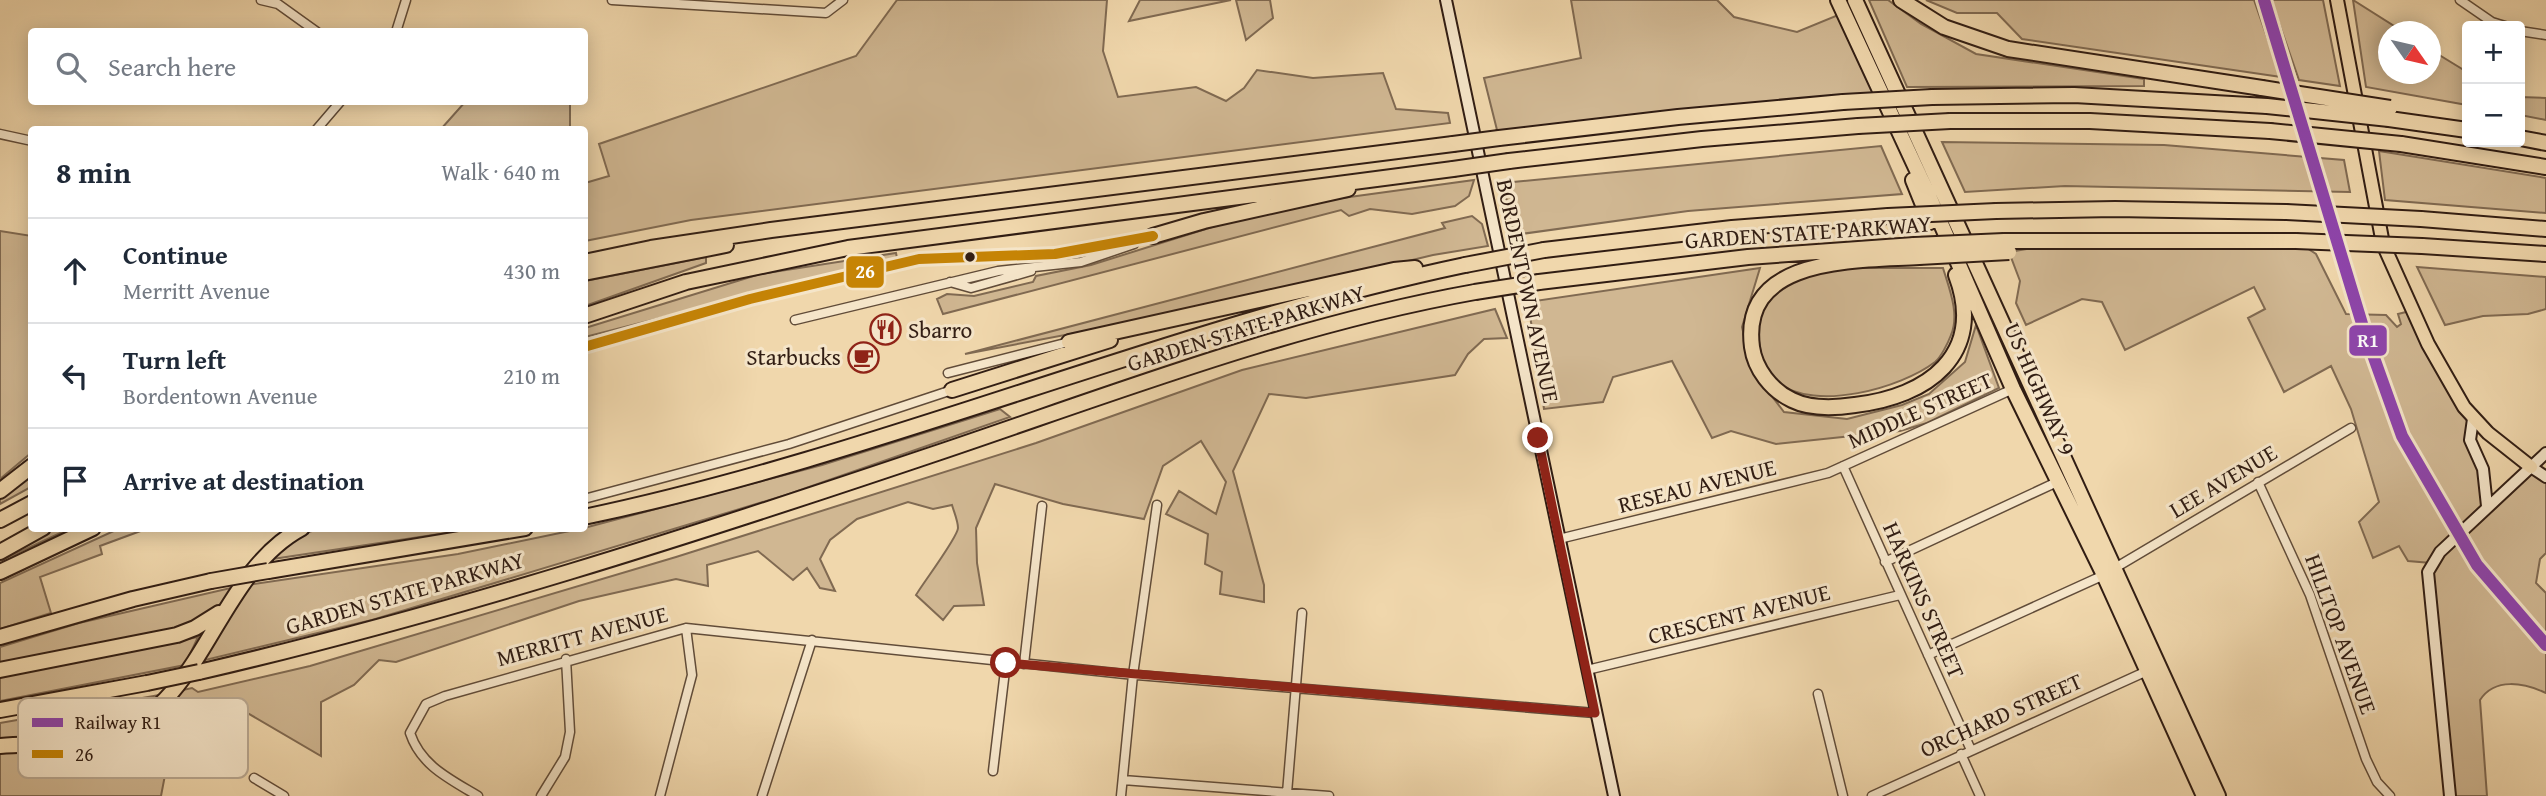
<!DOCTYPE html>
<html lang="en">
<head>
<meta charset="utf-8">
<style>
  :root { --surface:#fff; --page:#f6f6f7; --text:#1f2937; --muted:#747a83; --line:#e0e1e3 }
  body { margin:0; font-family:"Gentium Book Plus",serif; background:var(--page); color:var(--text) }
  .controls { position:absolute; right:21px; top:21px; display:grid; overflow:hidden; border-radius:7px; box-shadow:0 4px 18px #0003 }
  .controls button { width:63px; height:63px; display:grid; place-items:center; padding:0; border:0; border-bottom:2px solid var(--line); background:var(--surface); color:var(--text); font:35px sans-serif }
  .compass { position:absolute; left:2378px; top:21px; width:63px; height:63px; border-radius:50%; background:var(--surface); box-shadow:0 4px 18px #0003; rotate:124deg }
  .stop { position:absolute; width:21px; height:21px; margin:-16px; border:5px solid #8f2418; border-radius:50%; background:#fff }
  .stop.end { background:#8f2418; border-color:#fff; box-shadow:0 2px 7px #0008 }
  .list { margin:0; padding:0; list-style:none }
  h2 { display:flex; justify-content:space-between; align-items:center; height:91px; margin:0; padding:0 28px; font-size:30px }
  h2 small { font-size:23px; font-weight:400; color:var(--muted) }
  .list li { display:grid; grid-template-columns:46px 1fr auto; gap:21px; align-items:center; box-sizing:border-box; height:105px; padding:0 28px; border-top:2px solid var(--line) }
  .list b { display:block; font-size:26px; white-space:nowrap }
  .list p { margin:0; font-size:23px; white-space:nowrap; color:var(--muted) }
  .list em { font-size:23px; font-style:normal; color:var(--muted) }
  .icon { flex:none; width:38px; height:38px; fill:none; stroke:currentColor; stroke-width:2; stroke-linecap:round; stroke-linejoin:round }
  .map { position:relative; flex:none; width:2546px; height:796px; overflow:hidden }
  .search { position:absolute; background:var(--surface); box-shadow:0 4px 18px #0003; left:28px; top:28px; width:560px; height:77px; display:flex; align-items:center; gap:18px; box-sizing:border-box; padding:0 24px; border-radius:7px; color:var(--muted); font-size:26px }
  .panel { position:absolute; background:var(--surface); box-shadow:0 4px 18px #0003; left:28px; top:126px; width:560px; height:406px; border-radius:7px }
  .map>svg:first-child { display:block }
  .green { fill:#d0b792; stroke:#806a52; stroke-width:2 }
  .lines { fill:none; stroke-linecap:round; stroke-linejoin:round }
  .street-casing { stroke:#614c39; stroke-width:11 }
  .secondary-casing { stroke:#311d13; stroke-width:14 }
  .primary-casing { stroke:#311d13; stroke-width:16 }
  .highway-casing { stroke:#311d13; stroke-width:18 }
  .street { stroke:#f5e5c9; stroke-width:8 }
  .secondary { stroke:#f5e5c9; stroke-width:10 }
  .primary { stroke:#f0d7ac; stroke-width:12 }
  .highway { stroke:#f0d7ac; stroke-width:14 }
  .highway-bridge-casing { stroke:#311d13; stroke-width:18; stroke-linecap:butt }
  .highway-bridge { stroke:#f0d7ac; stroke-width:14 }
  .bus-1-casing { stroke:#f5e5c9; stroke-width:16 }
  .bus-1 { stroke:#c68405; stroke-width:10 }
  .rail-1-casing { stroke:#f5e5c9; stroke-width:18 }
  .rail-1 { stroke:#8e44ad; stroke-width:12 }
  .route { stroke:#8f2418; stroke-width:9 }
  .bus-dot { fill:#311d13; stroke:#f5e5c9; stroke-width:2.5 }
  .labels { text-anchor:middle; stroke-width:6; stroke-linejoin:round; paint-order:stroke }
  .street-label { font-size:23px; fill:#311d13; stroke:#f5e5c9 }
  .poi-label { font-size:23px; fill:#311d13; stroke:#f5e5c9; text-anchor:start }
  .key { fill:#f5e5c9; stroke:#baa992; stroke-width:2 }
  .key-label { font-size:19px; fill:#311d13 }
  .line-badge { stroke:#f5e5c9; stroke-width:2.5 }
  .badge-label { font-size:19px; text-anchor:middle; font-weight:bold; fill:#fff }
</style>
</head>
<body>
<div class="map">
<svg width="2546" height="796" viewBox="0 0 2546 796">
  <rect width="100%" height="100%" fill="#f0d7ac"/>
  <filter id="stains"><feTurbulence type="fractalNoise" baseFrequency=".00286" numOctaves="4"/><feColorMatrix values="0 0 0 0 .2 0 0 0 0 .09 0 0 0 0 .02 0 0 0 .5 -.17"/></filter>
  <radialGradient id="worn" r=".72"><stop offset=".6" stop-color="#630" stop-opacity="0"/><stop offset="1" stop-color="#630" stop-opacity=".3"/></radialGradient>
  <path class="green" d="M897,0H1107L1103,51L1118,97L1196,87L1226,101L1244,88L1257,70L1313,78L1383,73L1396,109L1448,113L1450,123L691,220L585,241V183L609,176L599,144L856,56Z
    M1140,0H1231L1129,21Z
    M1236,0H1270L1273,18L1246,40Z
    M1571,0H1717L1734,17L1797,32L1843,13L1884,101L1499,138L1484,78L1581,58Z
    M1869,0H1888L1921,24L1976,54L2144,79V86L1907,87Z
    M1926,0H2254L2281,77L2022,39L1997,13H1957Z
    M2271,0H2323L2340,86L2299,80Z
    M2353,0L2402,31L2388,32V74H2430L2431,50L2467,72V105L2366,87Z
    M2520,97L2546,98V120L2520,115Z
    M465,102H570V129H441Z
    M1942,142L2164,145L2344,160L2350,192L2065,186L1965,192Z
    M1881,146L1902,194L1688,211L1514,235L1503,183Z
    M2379,151L2546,178V213L2385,200Z
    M1474,180L1469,196L1455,206L1412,214L1370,209L1349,216L1341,210L943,314L937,299L947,294L974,296L1033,282L1036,276L1091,265L1225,223L1335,199Z
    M1472,216L1482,224L1488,246L1433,255L1234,303L965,354L1445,228L1442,223Z
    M0,231L32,236L31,453L0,479Z
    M2296,241L2316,254L2346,314L2386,315L2397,327L2401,324L2398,314L2414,310L2473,419L2470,440L2487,505L2531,467L2546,477V553L2540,559L2536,583L2546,593V693C2524,683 2495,677 2480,700L2487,796H2450L2431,563L2408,561L2399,546L2373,558L2359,522L2379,502L2351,409L2331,366L2284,392L2248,318L2265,309L2254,287L2125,350L2102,302L2082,299L2026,325L2016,303L2020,281L2009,252L2068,242Z
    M896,253L897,258L585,337V328L760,274Z
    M706,257V263L585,306V281Z
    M2417,267L2546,277V309L2528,314L2483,316L2445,325Z
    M1760,268L1742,327L1752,370L1784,412L1847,419L1902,405L1929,394L1965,362L1976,325L1999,388L1927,423L1900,431L1776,444L1731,431L1712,438L1672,361L1613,377L1603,402L1544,409L1528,302Z
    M1840,268H1943C1949,288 1960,314 1951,335C1948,343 1941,357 1935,362C1901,388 1815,412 1779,383C1756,365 1751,318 1772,296C1788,279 1818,273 1840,268Z
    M1495,309L1507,338L1484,339L1468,354L1455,375L1306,398L1269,394L1233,471L1264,585V602L1220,594L1222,572L1205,564L1208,534L1166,514L1179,491L1216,514L1226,482L1201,441L1163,466L1144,519L1063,504L995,484L976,528L977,563L984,605L954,606L943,620L916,595C923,583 958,537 958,528C958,521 954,512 952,505L933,509L908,502L857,519L830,540L820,559L835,591L820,588L807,568L793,580L758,551L707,565L708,586L676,579L579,601L396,662L379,660L354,685L321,702V756L232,704L216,710L170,749L161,796H0V751L122,734L178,691L192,688L198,692L310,666L676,557L1036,443L1242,370Z
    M1000,409L1010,417L786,495L372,620L197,662L247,585L458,554L584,528L822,465Z
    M31,470V487L0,504V495Z
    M53,529H69L0,561V559Z
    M118,529H146L100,546L102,554L40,577L51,613L0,629V583Z
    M320,529H473L266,560C280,545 300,533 320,529Z
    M235,587C221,608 204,618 182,629L0,665V647L79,623Z
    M198,637L185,665L0,701V675Z
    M165,694L126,725L90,736L0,741V723Z"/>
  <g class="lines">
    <defs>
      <path id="street" d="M261,0L278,4L317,32
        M612,0L826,13L843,0
        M2460,0L2492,22L2505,26
        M2520,31L2546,35
        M396,32L406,0
        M316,130L340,102
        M0,134L32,141
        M950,282L971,288L1031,271
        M795,320L998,271L1081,262L1134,244
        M584,347L750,299L919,259L1055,254L1153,236
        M948,373L1069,342
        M1843,466L1971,750
        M2258,482L2310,595L2366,759L2377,782L2390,796
        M584,499L789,444L952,390
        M1559,539L1828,473L2013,389
        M1885,562L2057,482
        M2115,568L2351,428
        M1928,655L2104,575
        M1024,664L1042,506
        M1587,670L1900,595
        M1818,694L1843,796
        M1961,754L1980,796
        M993,771L1006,662
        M254,778L284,796
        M1123,780L1329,796
        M1287,793L1302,613
        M478,796C450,779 421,766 410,733L426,704L445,696L686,628L1125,674L1595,713
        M541,796L565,757L570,732L566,659
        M660,796L692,675L686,628
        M762,796L812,640
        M1121,796L1133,675L1157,505
        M1872,796L2147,671"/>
      <path id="secondary" d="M1446,0L1614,796
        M2473,419L2470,440L2483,469L2487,506
        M2531,467L2546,477
        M2450,796L2428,572L2440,552L2546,453"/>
      <path id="primary" d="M2337,0L2383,244L2428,344L2464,407L2488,433L2531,467"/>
      <path id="highway" d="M1838,0L1929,196L2013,389L2104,575L2204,796
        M1855,0L2218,796
        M1901,0L1944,27L2008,49L2262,88
        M1932,97L2074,95L2267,106
        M2389,119L2467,130
        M1950,121H2090L2270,131
        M1499,138L1678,117L1843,102
        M2520,138L2546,143
        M2401,144L2546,167
        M1509,161L1702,139L1858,126
        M1913,180L1930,222
        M1996,211L2115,209L2286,212
        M2421,219L2546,229
        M1153,236L1204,221L1348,189
        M2004,241H2296
        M2422,246L2546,254
        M1544,250L1732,228L1888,216
        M1919,257C1859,261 1740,255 1752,347C1755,369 1771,390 1792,400C1810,409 1835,408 1855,405C1927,397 1986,355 1956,275
        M584,262L651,248L771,230L1453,144
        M584,273L726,245
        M1539,282L1748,257L1914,245
        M584,316L686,282L848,248L1453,169
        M1069,342L1394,270L1415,268
        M952,390L1110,340
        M0,491L32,466
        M584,517C884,454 1166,328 1465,265
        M0,520L32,503
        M0,552L43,528
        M268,571L525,528
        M0,572L93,528
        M0,637L133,599L211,581
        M0,670L177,635L195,628L219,613
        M199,672C449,614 694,535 937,453C1115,393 1290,325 1475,292
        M0,710L147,683
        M0,746C36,743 77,745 112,734C205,704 216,574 302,528"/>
    </defs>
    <use href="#street" class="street-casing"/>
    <use href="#secondary" class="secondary-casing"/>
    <use href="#primary" class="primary-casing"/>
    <use href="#highway" class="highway-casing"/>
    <use href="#street" class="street"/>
    <use href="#secondary" class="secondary"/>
    <use href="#primary" class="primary"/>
    <use href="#highway" class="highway"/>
    <defs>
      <path id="highway-bridge" d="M2262,88L2390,108
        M1843,102L1932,97
        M2267,106L2389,119
        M1858,126L1950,121
        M2270,131L2401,144
        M1453,144L1499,138
        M1453,169L1509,161
        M2286,212L2421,219
        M1888,216L1996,211
        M2296,241L2422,246
        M1914,245L2004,241
        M1919,257L2009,252
        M1465,265L1544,250
        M1475,292L1539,282
        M211,581L268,571
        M147,683L199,672"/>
    </defs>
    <use href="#highway-bridge" class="highway-bridge-casing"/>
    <use href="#highway-bridge" class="highway-bridge"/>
    <defs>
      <path id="bus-1" d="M584,347L750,299L919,259L1055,254L1153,236"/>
    </defs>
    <use href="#bus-1" class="bus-1-casing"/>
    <use href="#bus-1" class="bus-1"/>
    <defs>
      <path id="rail-1" d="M2264,0L2363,327L2402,436L2477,565L2546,645"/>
    </defs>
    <use href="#rail-1" class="rail-1-casing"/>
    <use href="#rail-1" class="rail-1"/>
  </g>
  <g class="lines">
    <path class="route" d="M1006,663L1595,713L1538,438"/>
  </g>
  <defs>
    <symbol id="restaurant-ring" viewBox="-11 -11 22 22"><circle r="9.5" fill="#f5e5c9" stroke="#8f2418" stroke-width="1.5"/><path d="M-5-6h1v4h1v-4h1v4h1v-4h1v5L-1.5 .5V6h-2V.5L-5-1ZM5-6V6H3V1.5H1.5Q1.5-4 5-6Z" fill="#8f2418"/></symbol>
    <symbol id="cafe-ring" viewBox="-11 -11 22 22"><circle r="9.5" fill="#f5e5c9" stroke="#8f2418" stroke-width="1.5"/><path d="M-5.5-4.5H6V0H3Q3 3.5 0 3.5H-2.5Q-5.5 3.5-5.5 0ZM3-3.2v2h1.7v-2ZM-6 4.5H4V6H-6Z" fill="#8f2418"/></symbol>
  </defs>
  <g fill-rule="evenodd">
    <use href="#restaurant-ring" x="868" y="312" width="35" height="35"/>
    <use href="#cafe-ring" x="846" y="340" width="35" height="35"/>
  </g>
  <circle class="bus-dot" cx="970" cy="257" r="6"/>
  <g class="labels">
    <g class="street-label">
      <text transform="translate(1808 232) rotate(-4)" y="8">GARDEN STATE PARKWAY</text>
      <text transform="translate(1528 291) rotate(78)" y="8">BORDENTOWN AVENUE</text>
      <text transform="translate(1246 328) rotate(-17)" y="8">GARDEN STATE PARKWAY</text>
      <text transform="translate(2040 389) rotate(66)" y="8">US HIGHWAY 9</text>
      <text transform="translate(1920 410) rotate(-24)" y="8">MIDDLE STREET</text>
      <text transform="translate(2223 481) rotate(-31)" y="8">LEE AVENUE</text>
      <text transform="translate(1697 486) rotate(-14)" y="8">RESEAU AVENUE</text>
      <text transform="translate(405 593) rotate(-16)" y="8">GARDEN STATE PARKWAY</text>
      <text transform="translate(1924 600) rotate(66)" y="8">HARKINS STREET</text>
      <text transform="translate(1739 614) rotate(-14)" y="8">CRESCENT AVENUE</text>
      <text transform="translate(2341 634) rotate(70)" y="8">HILLTOP AVENUE</text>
      <text transform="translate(582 636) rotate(-15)" y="8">MERRITT AVENUE</text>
      <text transform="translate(2001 715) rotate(-24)" y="8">ORCHARD STREET</text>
    </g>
    <g class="poi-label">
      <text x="908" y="338">Sbarro</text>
      <text x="841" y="365" text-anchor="end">Starbucks</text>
    </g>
  </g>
  <rect x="18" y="698" width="230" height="80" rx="10" class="key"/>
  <rect x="32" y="718" width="31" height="9" fill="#8e44ad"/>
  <rect x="32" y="750" width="31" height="8" fill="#c68405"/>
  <g class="key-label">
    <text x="75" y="729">Railway R1</text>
    <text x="75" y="761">26</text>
  </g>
  <g class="line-badge">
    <rect x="845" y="255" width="40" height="34" rx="7" fill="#c68405"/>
    <rect x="2348" y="324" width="40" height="33" rx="7" fill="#8e44ad"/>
  </g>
  <g class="badge-label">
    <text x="865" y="278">26</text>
    <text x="2368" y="347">R1</text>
  </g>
  <rect width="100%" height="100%" filter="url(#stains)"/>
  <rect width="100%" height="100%" fill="url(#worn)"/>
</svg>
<div class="controls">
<button>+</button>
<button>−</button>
</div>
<svg class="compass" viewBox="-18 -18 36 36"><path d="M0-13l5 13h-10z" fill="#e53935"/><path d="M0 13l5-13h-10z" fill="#747a83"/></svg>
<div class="stop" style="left:1006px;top:663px"></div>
<div class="stop end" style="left:1538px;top:438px"></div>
<div class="search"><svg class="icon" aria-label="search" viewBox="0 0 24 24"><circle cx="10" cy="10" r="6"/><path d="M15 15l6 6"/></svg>Search here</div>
<section class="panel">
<h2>8 min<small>Walk · 640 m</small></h2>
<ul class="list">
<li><svg class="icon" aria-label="ahead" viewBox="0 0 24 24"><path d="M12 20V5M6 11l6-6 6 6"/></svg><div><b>Continue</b><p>Merritt Avenue</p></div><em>430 m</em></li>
<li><svg class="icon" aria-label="left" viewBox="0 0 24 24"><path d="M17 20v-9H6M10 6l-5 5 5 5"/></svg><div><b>Turn left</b><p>Bordentown Avenue</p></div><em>210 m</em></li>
<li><svg class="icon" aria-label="arrive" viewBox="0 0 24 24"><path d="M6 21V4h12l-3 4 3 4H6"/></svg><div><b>Arrive at destination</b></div></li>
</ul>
</section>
</div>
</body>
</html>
